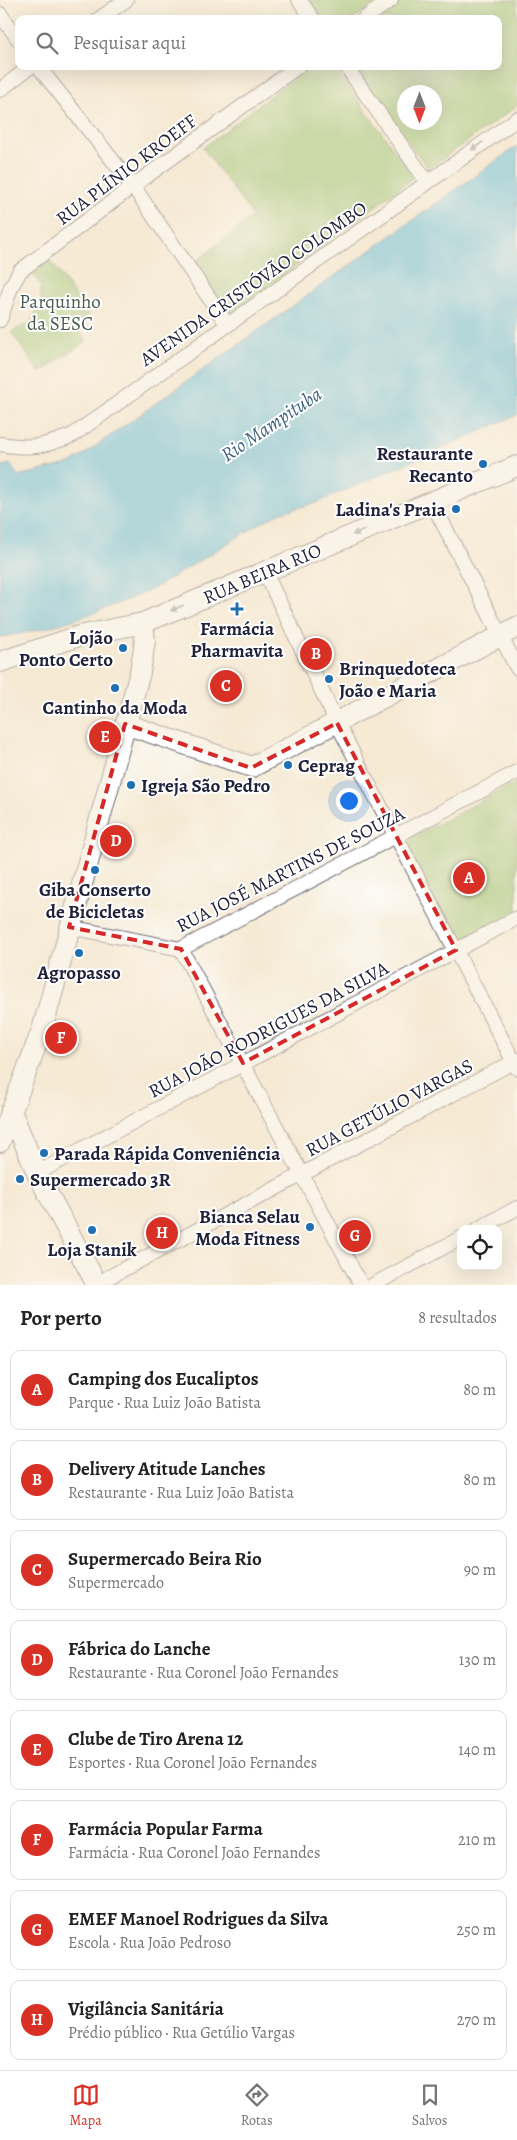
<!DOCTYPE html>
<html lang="pt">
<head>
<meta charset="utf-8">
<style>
  :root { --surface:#fff; --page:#f2f2f2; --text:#222; --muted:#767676; --line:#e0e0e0; --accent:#d93025 }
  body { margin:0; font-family:Alegreya,serif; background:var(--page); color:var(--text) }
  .controls { position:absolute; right:15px; bottom:15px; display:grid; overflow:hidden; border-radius:10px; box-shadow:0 5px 20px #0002 }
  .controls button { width:45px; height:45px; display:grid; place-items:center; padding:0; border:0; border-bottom:1px solid var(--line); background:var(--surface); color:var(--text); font:25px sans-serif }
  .compass { position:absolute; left:397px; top:85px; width:45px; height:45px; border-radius:50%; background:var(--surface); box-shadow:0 5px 20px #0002; rotate:180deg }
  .you { position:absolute; left:348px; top:800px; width:18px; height:18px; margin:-12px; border:4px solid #fff; border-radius:50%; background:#1a73e8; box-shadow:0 0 0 8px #1a73e833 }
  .badge { display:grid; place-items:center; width:32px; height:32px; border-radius:50%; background:var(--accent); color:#fff; font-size:16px; font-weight:700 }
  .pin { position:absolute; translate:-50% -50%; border:2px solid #fff; box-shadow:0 1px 5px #0006 }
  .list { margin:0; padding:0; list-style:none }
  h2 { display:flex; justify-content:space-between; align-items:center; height:65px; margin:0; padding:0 20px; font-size:21px }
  h2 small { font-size:16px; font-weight:400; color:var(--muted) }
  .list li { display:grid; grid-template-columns:32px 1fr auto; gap:15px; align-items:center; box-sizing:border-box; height:80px; margin:0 10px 10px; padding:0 10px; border:1px solid var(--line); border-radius:10px }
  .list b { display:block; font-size:19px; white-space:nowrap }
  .list p { margin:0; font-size:16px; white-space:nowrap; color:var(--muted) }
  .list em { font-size:16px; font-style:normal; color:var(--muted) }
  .icon { flex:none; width:28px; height:28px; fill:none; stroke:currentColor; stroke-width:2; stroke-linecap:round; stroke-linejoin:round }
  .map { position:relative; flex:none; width:517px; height:1285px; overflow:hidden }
  .search { position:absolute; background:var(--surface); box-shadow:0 5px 20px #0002; left:15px; right:15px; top:15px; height:55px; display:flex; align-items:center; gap:12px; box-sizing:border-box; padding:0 18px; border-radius:10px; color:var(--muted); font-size:19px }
  .sheet { height:785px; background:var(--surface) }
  nav { display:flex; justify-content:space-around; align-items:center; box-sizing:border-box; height:70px; border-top:1px solid var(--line); background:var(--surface); font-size:14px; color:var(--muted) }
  nav a { display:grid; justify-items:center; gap:2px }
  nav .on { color:var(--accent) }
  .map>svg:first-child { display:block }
  .green { fill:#97c472; stroke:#5c7356; fill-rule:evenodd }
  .water { fill:#64bfe1; stroke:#43708e }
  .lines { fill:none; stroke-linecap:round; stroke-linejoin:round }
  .street-casing { stroke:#6c6871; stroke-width:16 }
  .secondary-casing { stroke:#6c6871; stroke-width:22 }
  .street { stroke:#fff; stroke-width:14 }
  .secondary { stroke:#fff; stroke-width:20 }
  .oneway { fill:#9c9ca7 }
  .marked { fill:none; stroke:#d62828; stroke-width:4; stroke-dasharray:10 6; stroke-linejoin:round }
  .poi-dot { fill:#1f6fb2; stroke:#fff; stroke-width:2 }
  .labels { text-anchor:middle; stroke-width:4; stroke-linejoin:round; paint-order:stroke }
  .street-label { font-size:19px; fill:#22223b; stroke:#fff }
  .park-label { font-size:19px; fill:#4b5b4e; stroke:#fff }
  .poi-label { font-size:19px; font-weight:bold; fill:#22223b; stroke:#fff }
  .water-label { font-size:20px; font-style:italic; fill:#3c617d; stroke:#fff }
</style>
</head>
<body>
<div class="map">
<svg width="517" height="1285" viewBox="0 0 517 1285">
  <rect width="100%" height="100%" fill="#fff"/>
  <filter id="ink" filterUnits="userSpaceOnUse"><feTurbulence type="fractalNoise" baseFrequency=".02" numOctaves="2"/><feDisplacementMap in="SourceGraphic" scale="10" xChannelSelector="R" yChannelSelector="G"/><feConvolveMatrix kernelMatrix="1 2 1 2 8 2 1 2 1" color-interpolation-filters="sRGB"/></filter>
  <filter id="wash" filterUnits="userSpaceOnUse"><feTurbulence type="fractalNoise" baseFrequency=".0096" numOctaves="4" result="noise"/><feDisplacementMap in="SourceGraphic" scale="20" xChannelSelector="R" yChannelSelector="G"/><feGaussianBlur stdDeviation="1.12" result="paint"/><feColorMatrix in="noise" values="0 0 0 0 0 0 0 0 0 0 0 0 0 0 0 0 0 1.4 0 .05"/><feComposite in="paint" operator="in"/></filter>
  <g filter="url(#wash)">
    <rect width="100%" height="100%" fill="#f5ead4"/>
    <path class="green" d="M309,0H380L354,19H323Z
      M402,0H517V106L428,169L353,66H498V19H376ZM404,92H434V122H404Z
      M309,66H333L414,177L229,316L193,264L253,216L203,148Z
      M50,260L89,315L76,326L86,341L40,373L11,332L30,323L41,302V285L31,271Z
      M517,782V914L457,945L402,843Z"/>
    <path class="water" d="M517,146V415L316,503L282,512L261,523L153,589C104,610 53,630 0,637V466L10,464L18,476L72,463Z"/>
  </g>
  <g filter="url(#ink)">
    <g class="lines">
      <defs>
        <path id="street" d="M299,0L313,19
          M0,14L19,40
          M99,19L126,0
          M364,19L391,0
          M38,66L133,186L227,324
          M346,66L427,182
          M0,90L31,66
          M0,320L11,287L20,271L133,186L298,66
          M0,444C31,449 44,447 73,435L517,119
          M432,502L517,668
          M265,572L337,723L517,1068
          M69,927L181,949L517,772
          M181,949L361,1285
          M37,1173L517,918
          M478,1229L517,1208
          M94,1285L517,1060
          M373,1285L461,1238"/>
        <path id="secondary" d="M0,662L79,636L143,623L517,466
          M125,724L252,767L517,627
          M11,1111L37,1173L97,1285
          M0,1142L43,1027L140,672L145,641L143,623"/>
      </defs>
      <use href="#street" class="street-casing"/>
      <use href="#secondary" class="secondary-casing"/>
      <use href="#street" class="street"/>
      <use href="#secondary" class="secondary"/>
    </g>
    <defs><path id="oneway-solid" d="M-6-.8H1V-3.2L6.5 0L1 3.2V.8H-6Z" transform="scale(1.25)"/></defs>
    <g class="oneway">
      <use href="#oneway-solid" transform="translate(477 146) rotate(145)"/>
      <use href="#oneway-solid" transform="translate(359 532) rotate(157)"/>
      <use href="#oneway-solid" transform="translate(177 608) rotate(157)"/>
    </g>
  </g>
  <path d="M0 0H517V1285H0ZM337,723L456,950L243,1063L181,949L69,927L125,724L251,768Z" fill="#f5ead4" fill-opacity=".55" fill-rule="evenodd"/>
  <path class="marked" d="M337,723L456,950L243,1063L181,949L69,927L125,724L251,768Z"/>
  <g class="poi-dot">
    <circle cx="483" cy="464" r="5"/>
    <circle cx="456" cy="509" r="5"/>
    <path d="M234.5 601.5h5v5h5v5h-5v5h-5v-5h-5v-5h5z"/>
    <circle cx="123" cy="648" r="5"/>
    <circle cx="329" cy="679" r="5"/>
    <circle cx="115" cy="688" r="5"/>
    <circle cx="288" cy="765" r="5"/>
    <circle cx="131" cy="785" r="5"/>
    <circle cx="95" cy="870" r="5"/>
    <circle cx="79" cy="953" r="5"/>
    <circle cx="44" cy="1153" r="5"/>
    <circle cx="20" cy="1179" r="5"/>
    <circle cx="310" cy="1227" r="5"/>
    <circle cx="92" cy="1230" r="5"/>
  </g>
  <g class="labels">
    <g class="street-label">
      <text transform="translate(126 169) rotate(-37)" y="7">RUA PLÍNIO KROEFF</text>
      <text transform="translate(253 283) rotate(-35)" y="7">AVENIDA CRISTÓVÃO COLOMBO</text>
      <text transform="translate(262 573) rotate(-23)" y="7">RUA BEIRA RIO</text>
      <text transform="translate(290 869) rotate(-27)" y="7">RUA JOSÉ MARTINS DE SOUZA</text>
      <text transform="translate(268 1029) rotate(-28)" y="7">RUA JOÃO RODRIGUES DA SILVA</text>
      <text transform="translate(389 1107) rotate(-28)" y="7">RUA GETÚLIO VARGAS</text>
    </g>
    <g class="park-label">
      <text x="60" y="308">Parquinho<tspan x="60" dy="22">da SESC</tspan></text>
    </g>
    <g class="poi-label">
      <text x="473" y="460" text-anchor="end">Restaurante<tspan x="473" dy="22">Recanto</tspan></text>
      <text x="446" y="516" text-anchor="end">Ladina's Praia</text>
      <text x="237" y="635">Farmácia<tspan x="237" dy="22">Pharmavita</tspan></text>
      <text x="113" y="644" text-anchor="end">Lojão<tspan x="113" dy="22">Ponto Certo</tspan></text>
      <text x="339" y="675" text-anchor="start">Brinquedoteca<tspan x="339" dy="22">João e Maria</tspan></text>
      <text x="115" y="714">Cantinho da Moda</text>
      <text x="298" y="772" text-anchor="start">Ceprag</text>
      <text x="141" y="792" text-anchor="start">Igreja São Pedro</text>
      <text x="95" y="896">Giba Conserto<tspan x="95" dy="22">de Bicicletas</tspan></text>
      <text x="79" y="979">Agropasso</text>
      <text x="54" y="1160" text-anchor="start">Parada Rápida Conveniência</text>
      <text x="30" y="1186" text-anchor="start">Supermercado 3R</text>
      <text x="300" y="1223" text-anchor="end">Bianca Selau<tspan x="300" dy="22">Moda Fitness</tspan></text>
      <text x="92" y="1256">Loja Stanik</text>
    </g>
    <g class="water-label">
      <text transform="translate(271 424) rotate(-34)" y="7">Rio Mampituba</text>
    </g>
  </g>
</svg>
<div class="controls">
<button><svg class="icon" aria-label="locate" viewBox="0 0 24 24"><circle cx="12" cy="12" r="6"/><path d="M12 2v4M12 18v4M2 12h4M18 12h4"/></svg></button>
</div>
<svg class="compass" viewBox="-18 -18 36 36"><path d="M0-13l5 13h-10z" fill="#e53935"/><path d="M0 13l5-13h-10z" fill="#767676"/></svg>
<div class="you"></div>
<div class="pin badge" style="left:469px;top:878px">A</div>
<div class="pin badge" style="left:316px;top:654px">B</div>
<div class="pin badge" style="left:226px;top:686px">C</div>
<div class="pin badge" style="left:116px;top:841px">D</div>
<div class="pin badge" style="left:105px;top:737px">E</div>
<div class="pin badge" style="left:61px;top:1038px">F</div>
<div class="pin badge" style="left:355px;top:1236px">G</div>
<div class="pin badge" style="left:162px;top:1233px">H</div>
<div class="search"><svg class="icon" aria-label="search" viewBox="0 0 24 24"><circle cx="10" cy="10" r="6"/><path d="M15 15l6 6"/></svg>Pesquisar aqui</div>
</div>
<section class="sheet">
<h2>Por perto<small>8 resultados</small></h2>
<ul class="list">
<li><span class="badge">A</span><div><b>Camping dos Eucaliptos</b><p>Parque · Rua Luiz João Batista</p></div><em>80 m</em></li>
<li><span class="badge">B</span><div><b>Delivery Atitude Lanches</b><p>Restaurante · Rua Luiz João Batista</p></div><em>80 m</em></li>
<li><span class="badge">C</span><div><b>Supermercado Beira Rio</b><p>Supermercado</p></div><em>90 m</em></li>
<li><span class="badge">D</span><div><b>Fábrica do Lanche</b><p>Restaurante · Rua Coronel João Fernandes</p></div><em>130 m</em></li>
<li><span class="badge">E</span><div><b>Clube de Tiro Arena 12</b><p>Esportes · Rua Coronel João Fernandes</p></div><em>140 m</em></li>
<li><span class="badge">F</span><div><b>Farmácia Popular Farma</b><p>Farmácia · Rua Coronel João Fernandes</p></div><em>210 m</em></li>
<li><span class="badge">G</span><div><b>EMEF Manoel Rodrigues da Silva</b><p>Escola · Rua João Pedroso</p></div><em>250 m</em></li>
<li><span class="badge">H</span><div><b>Vigilância Sanitária</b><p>Prédio público · Rua Getúlio Vargas</p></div><em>270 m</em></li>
</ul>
</section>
<nav>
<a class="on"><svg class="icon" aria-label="map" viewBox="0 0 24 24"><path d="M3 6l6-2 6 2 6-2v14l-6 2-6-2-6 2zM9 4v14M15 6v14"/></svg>Mapa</a>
<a><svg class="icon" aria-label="directions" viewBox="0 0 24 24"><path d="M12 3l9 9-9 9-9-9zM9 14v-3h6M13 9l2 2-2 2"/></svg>Rotas</a>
<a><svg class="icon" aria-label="saved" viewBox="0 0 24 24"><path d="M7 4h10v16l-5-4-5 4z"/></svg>Salvos</a>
</nav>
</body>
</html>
